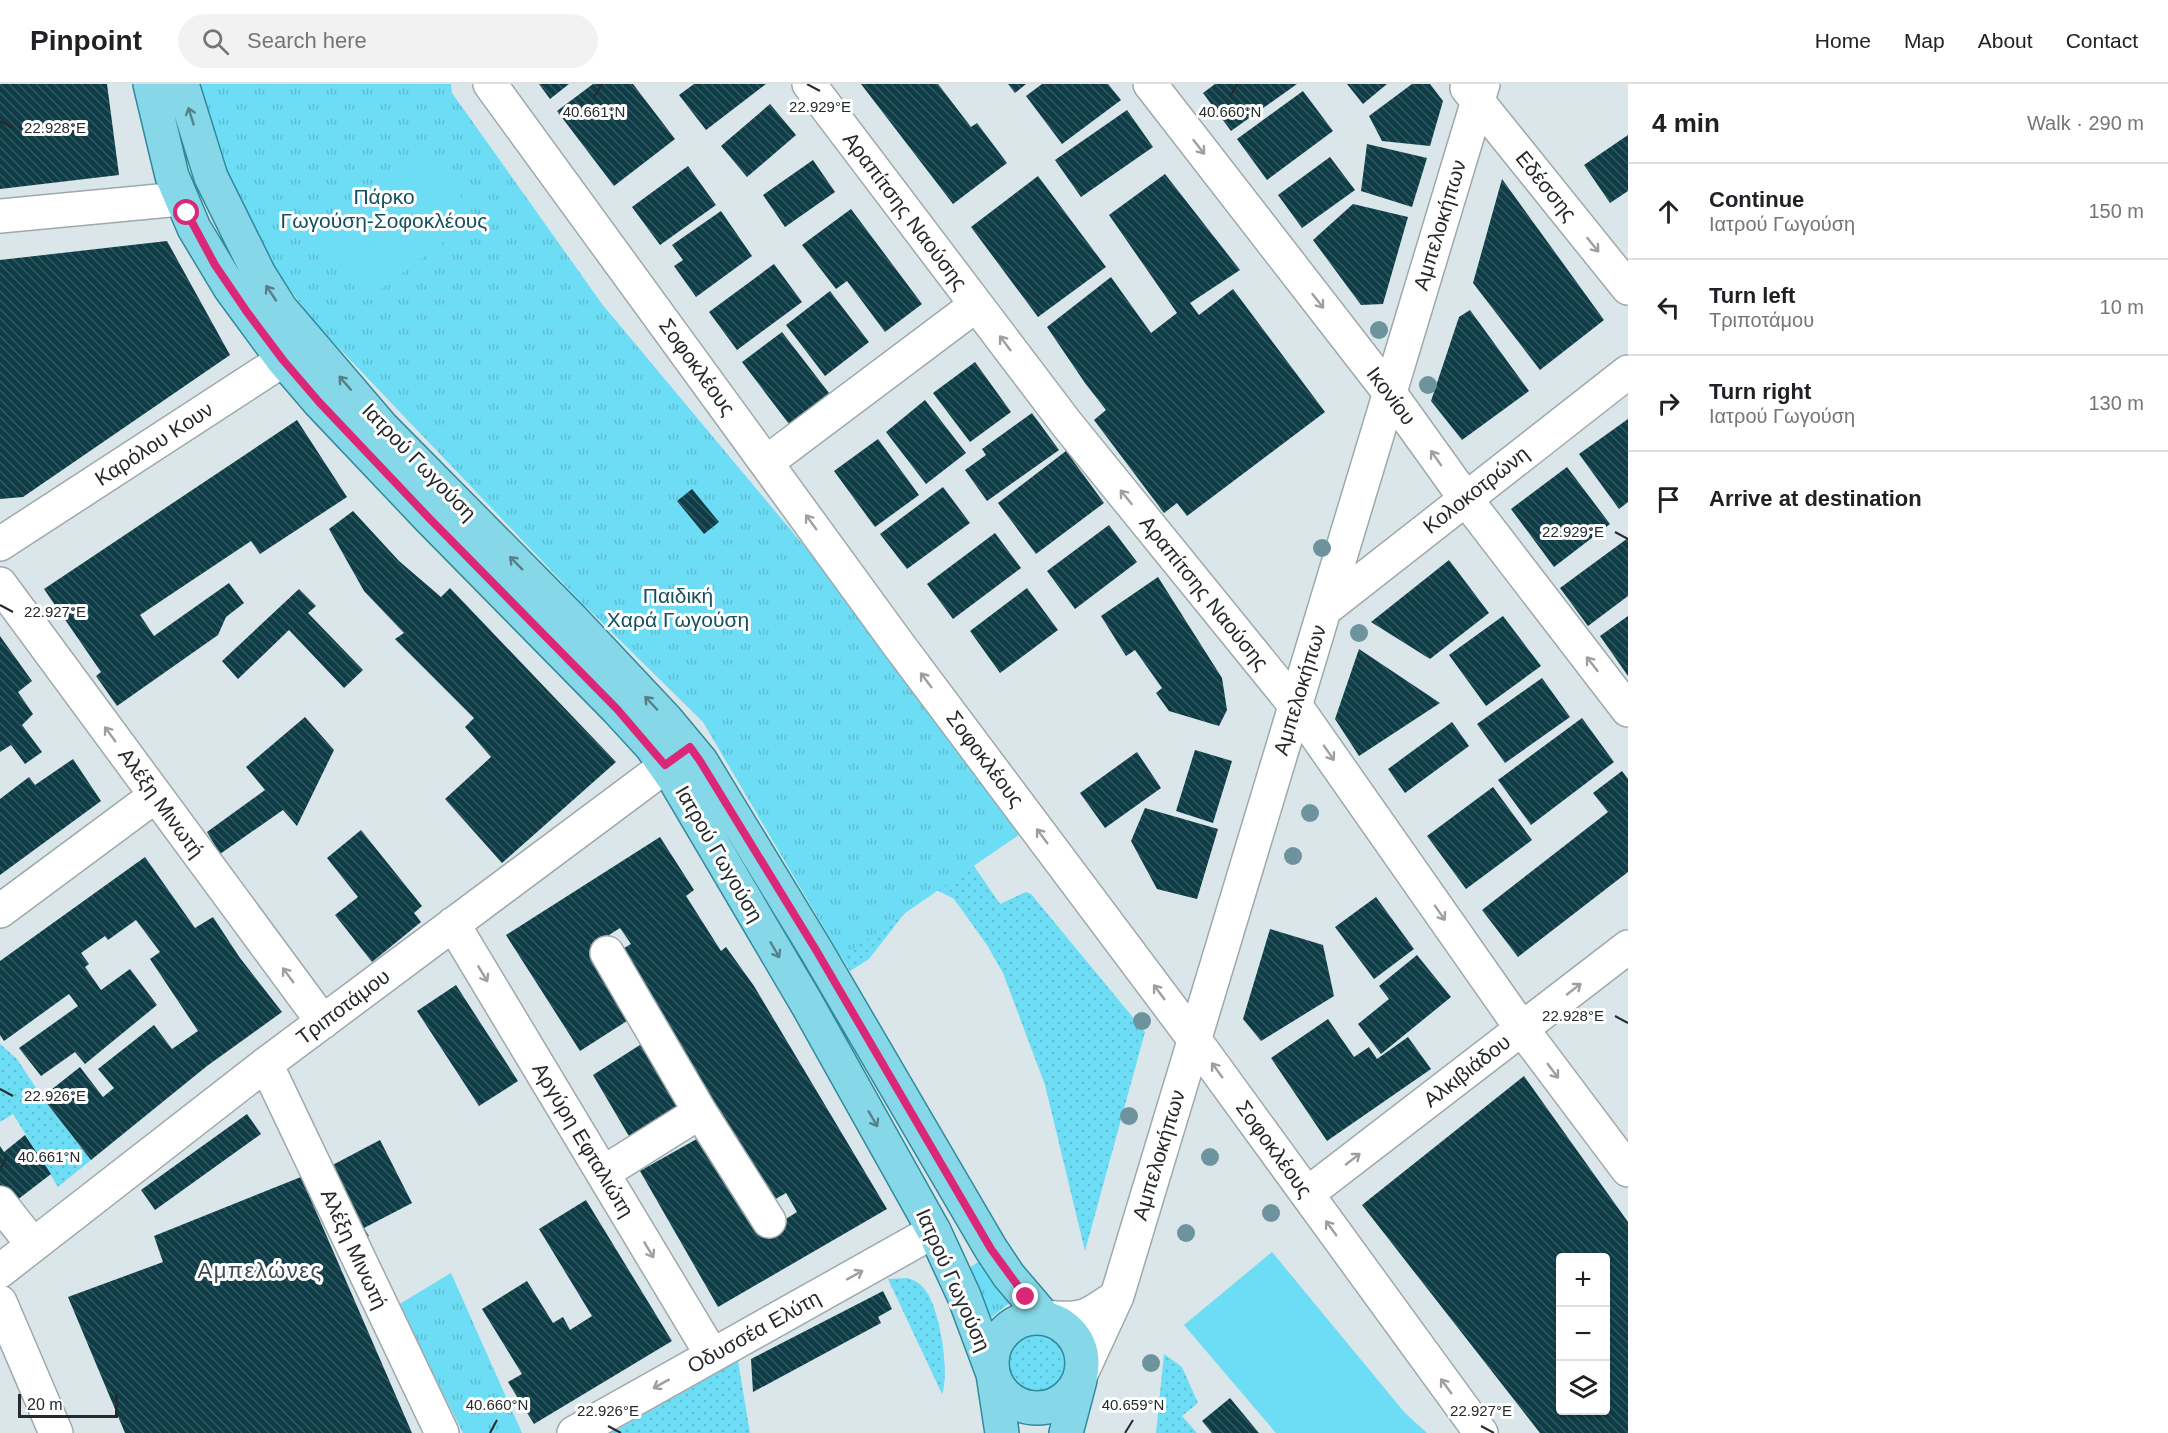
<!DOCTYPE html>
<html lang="en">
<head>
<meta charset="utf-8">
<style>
  :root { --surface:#fff; --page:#f2f2f2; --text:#202124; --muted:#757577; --line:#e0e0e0 }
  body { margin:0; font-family:Arial,sans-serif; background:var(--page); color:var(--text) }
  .controls { position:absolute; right:18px; bottom:18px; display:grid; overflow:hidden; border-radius:6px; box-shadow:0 2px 4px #0004 }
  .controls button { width:54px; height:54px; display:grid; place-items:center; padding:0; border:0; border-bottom:2px solid var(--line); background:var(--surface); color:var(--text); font:30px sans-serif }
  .scale { position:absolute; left:18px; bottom:15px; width:100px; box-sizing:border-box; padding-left:6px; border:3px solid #262a2b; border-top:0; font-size:16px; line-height:21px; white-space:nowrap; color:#262a2b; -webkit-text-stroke:4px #fff; paint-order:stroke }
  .stop { position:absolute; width:18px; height:18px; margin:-14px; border:4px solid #db2777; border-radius:50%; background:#fff }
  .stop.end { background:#db2777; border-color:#fff; box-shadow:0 2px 6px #0008 }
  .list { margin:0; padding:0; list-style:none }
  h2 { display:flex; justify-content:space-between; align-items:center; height:78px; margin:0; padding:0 24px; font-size:26px }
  h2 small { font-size:20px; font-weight:400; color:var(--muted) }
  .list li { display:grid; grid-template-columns:39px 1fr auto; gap:18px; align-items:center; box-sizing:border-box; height:96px; padding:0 24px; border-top:2px solid var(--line) }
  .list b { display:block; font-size:22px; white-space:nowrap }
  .list p { margin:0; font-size:20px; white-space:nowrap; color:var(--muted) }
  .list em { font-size:20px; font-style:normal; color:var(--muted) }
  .icon { flex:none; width:33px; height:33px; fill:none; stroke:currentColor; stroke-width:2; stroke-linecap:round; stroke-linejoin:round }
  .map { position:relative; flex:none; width:1628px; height:1349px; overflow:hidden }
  header { display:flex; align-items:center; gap:36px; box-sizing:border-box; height:84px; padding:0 30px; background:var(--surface); border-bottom:2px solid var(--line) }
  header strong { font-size:28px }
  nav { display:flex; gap:33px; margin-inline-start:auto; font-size:21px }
  .search { width:420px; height:54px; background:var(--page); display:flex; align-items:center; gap:15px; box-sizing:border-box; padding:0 21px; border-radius:33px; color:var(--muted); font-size:22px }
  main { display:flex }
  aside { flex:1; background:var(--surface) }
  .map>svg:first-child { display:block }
  .grass { fill:url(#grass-dots) }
  .park { fill:url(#park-tufts) }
  .garden { fill:#6ddcf5 }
  .building { fill:url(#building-back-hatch); fill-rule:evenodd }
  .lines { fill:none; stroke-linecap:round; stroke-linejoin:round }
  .minor-casing { stroke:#9ea9ac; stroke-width:36 }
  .major-casing { stroke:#308a9c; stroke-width:36 }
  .minor { stroke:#fff; stroke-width:33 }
  .major { stroke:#86d8e8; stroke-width:33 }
  .tree { fill:#6d949d }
  .oneway { stroke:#56818a }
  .oneway2 { stroke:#9d9fa0 }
  .route { stroke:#db2777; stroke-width:8 }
  .ticks { fill:none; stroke:#262a2b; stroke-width:2 }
  .labels { text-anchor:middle; stroke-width:6; stroke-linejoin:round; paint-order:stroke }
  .street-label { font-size:21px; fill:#262a2b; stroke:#fff }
  .park-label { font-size:21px; fill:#13515e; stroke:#fff }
  .neighbourhood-label { font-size:22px; letter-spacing:1.5px; fill:#414a4d; stroke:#fff }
  .ticks-label { font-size:15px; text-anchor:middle; fill:#262a2b; stroke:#fff; stroke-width:6; stroke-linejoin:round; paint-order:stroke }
</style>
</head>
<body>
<header>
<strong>Pinpoint</strong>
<div class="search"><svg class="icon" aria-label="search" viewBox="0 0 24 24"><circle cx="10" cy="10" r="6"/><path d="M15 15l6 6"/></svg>Search here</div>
<nav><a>Home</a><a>Map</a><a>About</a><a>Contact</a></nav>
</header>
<main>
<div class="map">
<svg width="1628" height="1349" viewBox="0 0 1628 1349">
  <defs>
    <pattern id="grass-dots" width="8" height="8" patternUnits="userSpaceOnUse" patternTransform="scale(1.5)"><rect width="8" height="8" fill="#6ddcf5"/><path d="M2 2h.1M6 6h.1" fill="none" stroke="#5ebdd2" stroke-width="1.8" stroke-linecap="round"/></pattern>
    <pattern id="park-tufts" width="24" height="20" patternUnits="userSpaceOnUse" patternTransform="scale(1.5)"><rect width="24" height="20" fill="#6ddcf5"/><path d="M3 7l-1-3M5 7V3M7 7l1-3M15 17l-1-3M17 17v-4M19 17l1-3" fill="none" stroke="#5ebdd2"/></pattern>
    <pattern id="building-back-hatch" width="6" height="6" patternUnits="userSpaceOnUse" patternTransform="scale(1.5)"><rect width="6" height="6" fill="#0f3d47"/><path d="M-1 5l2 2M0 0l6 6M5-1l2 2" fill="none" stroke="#32575f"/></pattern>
  </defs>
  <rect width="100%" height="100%" fill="#dae6e9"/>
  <path class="grass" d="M967,772L1000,820L1026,808L1031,810L1145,948L1085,1167L1045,1001L1003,889L987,861L954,815L933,804L914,817L869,875L850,887L836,864Z
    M0,960L17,975L42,1013L91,1076L58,1103L13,1030L0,1038Z
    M908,1194C916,1197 921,1200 926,1207C940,1226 950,1289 942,1310L888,1195Z
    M1005 1280a32 32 0 1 1 64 0a32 32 0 1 1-64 0Z
    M1164,1270L1182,1283L1198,1319L1182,1332L1197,1349H1156Z
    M738,1277L750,1349H611Z"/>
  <path class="park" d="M197,0H451L452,9L602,220L856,524L1023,748L841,873L703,638L585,522L314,238L272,181L246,138L200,21Z
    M980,1177L1013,1216L987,1237L969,1184Z
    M451,1189L522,1349H463L398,1221Z"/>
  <path class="garden" d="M426,66L476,134L366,216L316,148Z
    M1272,1168L1405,1329L1427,1349H1276L1184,1241Z"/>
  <path class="building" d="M0,0H107L119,91L0,105Z
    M539,0H569L550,15Z
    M593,0H633L675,55L614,102L557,27Z
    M694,0H766L706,46L679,11Z
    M861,0H938L971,43L977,39L1007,79L953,120Z
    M1008,0H1026L1015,9Z
    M1042,0H1108L1121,16L1062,60L1026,12Z
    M1215,0H1297L1231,47L1203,9Z
    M1347,0H1387L1363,20Z
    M1412,0H1430L1443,17L1430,62L1382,57L1369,32Z
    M1303,7L1333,47L1267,96L1237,55Z
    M770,20L796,51L747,93L721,62Z
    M1127,26L1153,63L1081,113L1055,76Z
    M1628,51V107L1610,119L1584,81Z
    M1367,60L1427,74L1412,123L1361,107Z
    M1330,73L1355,106L1302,144L1278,111Z
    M813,76L835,108L785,143L763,111Z
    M688,82L716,121L660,161L632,123Z
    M1165,90L1240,186L1190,219L1199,231L1233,205L1325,328L1187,432L1177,419L1164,429L1094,336L1106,326L1085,299L1047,243L1111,193L1151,249L1177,229L1109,131Z
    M1038,92L1106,183L1038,233L971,143Z
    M1502,95L1604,236L1540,286L1473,199Z
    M1353,120L1408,133L1383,220L1361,221L1313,156Z
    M851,125L922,220L885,248L847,197L836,205L802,161Z
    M721,127L752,172L696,213L674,182L683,176L672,161Z
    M167,157L230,271L23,413L0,415V176Z
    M774,180L802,218L737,266L709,228Z
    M830,207L869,258L825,292L786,241Z
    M1470,226L1529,307L1462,356L1431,317L1459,233Z
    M782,248L829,309L789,340L742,278Z
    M975,278L1011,328L970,358L933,309Z
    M925,316L966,369L926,400L886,348Z
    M1032,329L1059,366L987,417L965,386L986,371L982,365Z
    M1628,335V418L1619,425L1579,370Z
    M297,336L347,413L260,470L251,457L140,531L154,552L229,499L244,519L226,533L218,551L117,622L96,592L101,588L44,505Z
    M878,355L919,411L875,443L834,387Z
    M1066,367L1104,419L1036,470L998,419Z
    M1567,383L1610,440L1554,483L1511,425Z
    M943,403L970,439L907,485L880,450Z
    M692,405L719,438L704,450L677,417Z
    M353,427L399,477L441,513L450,504L616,678L502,779L445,715L491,673L465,643L474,634L395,555L404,549L364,507L329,445Z
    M1109,441L1137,478L1075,525L1047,487Z
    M995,449L1021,484L953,535L927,500Z
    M1628,454V512L1588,542L1560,504Z
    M1449,476L1489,529L1430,575L1371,538Z
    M1158,493L1222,594L1227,626L1219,642L1169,627L1156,609L1162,604L1135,566L1126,572L1101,532Z
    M1027,504L1058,546L1000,589L970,547Z
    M299,505L316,522L308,529L363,586L344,604L289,546L238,595L222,577Z
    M1503,532L1541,582L1486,622L1449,571Z
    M1628,532V592L1600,552Z
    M0,552L32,597L18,608L33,630L22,641L42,668L25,680L11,661L0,668Z
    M1359,565L1440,619L1359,672L1335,635Z
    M1542,594L1570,633L1505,679L1477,640Z
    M305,633L334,666L297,742L283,726L220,770L207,748L265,706L246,683Z
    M1582,634L1614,678L1531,741L1498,696Z
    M1452,638L1469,662L1405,709L1388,685Z
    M1195,666L1232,677L1213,739L1176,727Z
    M1137,668L1161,704L1105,744L1080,709Z
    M73,675L101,717L0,791V715L29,693L35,701Z
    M1622,687L1628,695V788L1518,873L1482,826L1608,728L1593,709Z
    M1493,703L1532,756L1466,805L1427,752Z
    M1145,724L1218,745L1197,815L1157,805L1131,757Z
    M361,746L422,822L414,829L421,838L372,878L335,831L358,813L327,774Z
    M660,753L694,806L686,812L721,867L726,863L754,902L887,1125L718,1223L640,1087L702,1052L760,1151L797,1128L786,1109L772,1117L674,952L619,867L631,860L620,844L609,851L630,935L580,967L506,851Z
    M145,773L195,844L213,833L240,874L282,928L207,982L91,1076L42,1013L80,983L103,1013L114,1004L98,985L154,941L172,965L198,947L150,875L160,868L136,836L108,856L105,852L81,869L89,880L85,883L101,906L130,885L157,921L85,980L75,968L41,992L19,964L78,922L69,910L4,957L0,951V877Z
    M1376,813L1414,865L1374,895L1335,843Z
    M1270,845L1323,861L1334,912L1261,957L1243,935Z
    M1417,871L1451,913L1381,970L1358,940L1389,915L1379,902Z
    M456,901L518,997L479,1022L417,927Z
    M1328,935L1354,973L1369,963L1377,975L1408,953L1431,985L1327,1057L1271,974Z
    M643,959L682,1020L630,1054L593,991Z
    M1524,992L1628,1138V1349H1540L1362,1121ZM1560,1173L1606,1174V1326H1560Z
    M247,1030L261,1050L155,1126L141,1106Z
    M25,1051L51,1090L8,1123L0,1111V1062L4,1068Z
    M380,1056L412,1119L364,1144L369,1152L361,1156L325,1085Z
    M301,1093L412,1349H125L68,1213L163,1178L154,1152Z
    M586,1116L672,1257L534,1340L508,1298L522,1290L482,1225L527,1197L553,1239L563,1233L570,1246L592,1232L539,1145Z
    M883,1207L892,1225L878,1233L881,1239L753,1308L751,1275Z
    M1230,1314L1259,1349H1212L1202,1337Z"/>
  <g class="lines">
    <defs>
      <path id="minor" d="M490,0L898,560L1194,955L1481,1349
        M809,0L1066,339L1295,621L1522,945L1628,1086
        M1150,0L1389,308L1465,414L1628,626
        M1467,4L1628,204
        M0,132L180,115
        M767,378L976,221
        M0,460L283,276L306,257
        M0,500L323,938
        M1324,526L1628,288
        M0,827L155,712
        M453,840L712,1271
        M607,869L700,1028L769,1137
        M266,980L442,1349
        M603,1089L700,1028
        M1307,1110L1628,863
        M0,1119L33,1161
        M0,1187L266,980L687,666
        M0,1218L56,1349
        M1044,1233C1082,1237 1086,1234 1117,1212
        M1081,1290L1117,1212L1483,0
        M574,1349L934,1147"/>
      <path id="major" d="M150,0L172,92L194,144L230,204L283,276L319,318L429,434L617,625L651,662L675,696L807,920L934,1147L964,1212L993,1290L1002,1349
        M182,0L211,93L259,190L281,225L382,343L572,535L666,635L701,677L816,866L991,1165L1009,1192L1044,1233
        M992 1279a45 45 0 1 1 90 0a45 45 0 1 1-90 0Z
        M1066,1349L1080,1296"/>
    </defs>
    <use href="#minor" class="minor-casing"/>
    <use href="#major" class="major-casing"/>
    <use href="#minor" class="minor"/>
    <use href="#major" class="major"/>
  </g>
  <g class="tree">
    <circle cx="1379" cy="246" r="9"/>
    <circle cx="1428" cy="301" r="9"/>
    <circle cx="1322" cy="464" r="9"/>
    <circle cx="1359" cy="549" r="9"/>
    <circle cx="1310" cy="729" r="9"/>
    <circle cx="1293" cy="772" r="9"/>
    <circle cx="1142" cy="937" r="9"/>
    <circle cx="1129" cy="1032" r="9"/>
    <circle cx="1210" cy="1073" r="9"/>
    <circle cx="1271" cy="1129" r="9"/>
    <circle cx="1186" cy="1149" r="9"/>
    <circle cx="1151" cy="1279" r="9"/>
  </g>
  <defs><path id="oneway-shaft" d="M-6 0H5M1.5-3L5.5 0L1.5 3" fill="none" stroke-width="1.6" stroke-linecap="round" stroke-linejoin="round" transform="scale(1.5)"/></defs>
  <g class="oneway">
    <use href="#oneway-shaft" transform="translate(191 32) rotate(-107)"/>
    <use href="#oneway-shaft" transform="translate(271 209) rotate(-124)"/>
    <use href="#oneway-shaft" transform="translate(345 299) rotate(-131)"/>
    <use href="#oneway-shaft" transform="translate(516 479) rotate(-135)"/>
    <use href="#oneway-shaft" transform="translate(651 619) rotate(-133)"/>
    <use href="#oneway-shaft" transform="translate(775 866) rotate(60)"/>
    <use href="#oneway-shaft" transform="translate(873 1035) rotate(60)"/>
  </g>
  <g class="oneway2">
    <use href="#oneway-shaft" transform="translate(1199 63) rotate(52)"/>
    <use href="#oneway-shaft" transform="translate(1593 161) rotate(51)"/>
    <use href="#oneway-shaft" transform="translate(1318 217) rotate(52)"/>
    <use href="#oneway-shaft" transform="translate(1005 259) rotate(-127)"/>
    <use href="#oneway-shaft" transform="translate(1436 374) rotate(-125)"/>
    <use href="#oneway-shaft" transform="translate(1126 413) rotate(-129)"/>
    <use href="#oneway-shaft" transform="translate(811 438) rotate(-126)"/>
    <use href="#oneway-shaft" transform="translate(1592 580) rotate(-128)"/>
    <use href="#oneway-shaft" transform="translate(926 596) rotate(-127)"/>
    <use href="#oneway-shaft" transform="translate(110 650) rotate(-126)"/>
    <use href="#oneway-shaft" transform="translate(1329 669) rotate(55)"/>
    <use href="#oneway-shaft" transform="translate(1042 752) rotate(-127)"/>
    <use href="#oneway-shaft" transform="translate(1440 829) rotate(55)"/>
    <use href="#oneway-shaft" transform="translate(483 890) rotate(59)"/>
    <use href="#oneway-shaft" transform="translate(288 891) rotate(-126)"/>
    <use href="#oneway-shaft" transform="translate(1574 905) rotate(-38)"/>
    <use href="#oneway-shaft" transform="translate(1159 908) rotate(-127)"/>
    <use href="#oneway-shaft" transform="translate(1217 986) rotate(-126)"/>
    <use href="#oneway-shaft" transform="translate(1553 987) rotate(53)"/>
    <use href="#oneway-shaft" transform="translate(1353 1075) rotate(-38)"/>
    <use href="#oneway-shaft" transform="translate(1331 1144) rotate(-126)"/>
    <use href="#oneway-shaft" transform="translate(649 1166) rotate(59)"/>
    <use href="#oneway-shaft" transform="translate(855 1191) rotate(-29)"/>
    <use href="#oneway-shaft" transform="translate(661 1300) rotate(151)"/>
    <use href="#oneway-shaft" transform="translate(1446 1302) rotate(-126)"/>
  </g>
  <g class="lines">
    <path class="route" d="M187,129L215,181L247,228L283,276L319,318L429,434L617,625L665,681L690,663L700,677L816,866L991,1165L1026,1213"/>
  </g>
  <path class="ticks" d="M807,0L820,7M594,13L602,0M1230,13L1237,0M0,37L13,44M1615,448L1628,455M0,521L13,528M1615,932L1628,939M0,1005L13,1012M0,1086L7,1072M608,1342L621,1349M1481,1342L1494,1349M490,1349L497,1336M1125,1349L1133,1336"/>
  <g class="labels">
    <g class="street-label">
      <text transform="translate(1546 102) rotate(51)" y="7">Εδέσσης</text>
      <text transform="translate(905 127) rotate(53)" y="7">Αραπίτσης Ναούσης</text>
      <text transform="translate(1440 141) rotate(-73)" y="7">Αμπελοκήπων</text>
      <text transform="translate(697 283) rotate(54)" y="7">Σοφοκλέους</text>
      <text transform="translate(1391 312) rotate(53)" y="7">Ικονίου</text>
      <text transform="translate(154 360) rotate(-33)" y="7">Καρόλου Κουν</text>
      <text transform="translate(419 378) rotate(46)" y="7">Ιατρού Γωγούση</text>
      <text transform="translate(1476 406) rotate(-38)" y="7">Κολοκοτρώνη</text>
      <text transform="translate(1204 509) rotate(51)" y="7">Αραπίτσης Ναούσης</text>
      <text transform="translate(1300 606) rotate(-73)" y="7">Αμπελοκήπων</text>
      <text transform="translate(985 675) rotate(53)" y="7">Σοφοκλέους</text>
      <text transform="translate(161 719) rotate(54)" y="7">Αλέξη Μινωτή</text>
      <text transform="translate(719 770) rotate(60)" y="7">Ιατρού Γωγούση</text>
      <text transform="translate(343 923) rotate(-37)" y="7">Τριποτάμου</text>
      <text transform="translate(1467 987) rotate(-38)" y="7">Αλκιβιάδου</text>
      <text transform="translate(583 1056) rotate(59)" y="7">Αργύρη Εφταλιώτη</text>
      <text transform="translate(1274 1065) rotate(54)" y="7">Σοφοκλέους</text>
      <text transform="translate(1159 1071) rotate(-73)" y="7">Αμπελοκήπων</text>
      <text transform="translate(354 1165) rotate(65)" y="7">Αλέξη Μινωτή</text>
      <text transform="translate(953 1196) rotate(66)" y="7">Ιατρού Γωγούση</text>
      <text transform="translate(754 1248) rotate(-29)" y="7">Οδυσσέα Ελύτη</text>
    </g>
    <g class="park-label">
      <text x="384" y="120">Πάρκο<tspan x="384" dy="24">Γωγούση-Σοφοκλέους</tspan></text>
      <text x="678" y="519">Παιδική<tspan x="678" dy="24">Χαρά Γωγούση</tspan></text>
    </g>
    <g class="neighbourhood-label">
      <text x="260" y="1194">Αμπελώνες</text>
    </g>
  </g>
  <g class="ticks-label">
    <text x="820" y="28">22.929°E</text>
    <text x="1230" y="33">40.660°N</text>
    <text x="594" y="33">40.661°N</text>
    <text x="55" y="49">22.928°E</text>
    <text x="1573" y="453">22.929°E</text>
    <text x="55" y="533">22.927°E</text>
    <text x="1573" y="937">22.928°E</text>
    <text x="55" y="1017">22.926°E</text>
    <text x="49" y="1078">40.661°N</text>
    <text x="497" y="1326">40.660°N</text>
    <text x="1133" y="1326">40.659°N</text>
    <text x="608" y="1332">22.926°E</text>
    <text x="1481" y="1332">22.927°E</text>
  </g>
</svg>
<div class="controls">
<button>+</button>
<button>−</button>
<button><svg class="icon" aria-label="layers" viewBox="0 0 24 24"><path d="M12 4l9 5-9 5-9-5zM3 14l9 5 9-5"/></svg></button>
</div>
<div class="scale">20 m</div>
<div class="stop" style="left:187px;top:129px"></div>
<div class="stop end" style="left:1026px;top:1213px"></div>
</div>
<aside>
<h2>4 min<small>Walk · 290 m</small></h2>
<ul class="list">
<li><svg class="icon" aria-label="ahead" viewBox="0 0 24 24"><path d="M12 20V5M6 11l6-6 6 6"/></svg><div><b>Continue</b><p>Ιατρού Γωγούση</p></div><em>150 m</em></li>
<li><svg class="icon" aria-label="left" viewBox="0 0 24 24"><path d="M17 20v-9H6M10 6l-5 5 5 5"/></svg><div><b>Turn left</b><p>Τριποτάμου</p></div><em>10 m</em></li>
<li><svg class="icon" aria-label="right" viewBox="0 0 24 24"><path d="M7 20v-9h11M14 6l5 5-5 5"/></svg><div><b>Turn right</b><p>Ιατρού Γωγούση</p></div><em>130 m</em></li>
<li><svg class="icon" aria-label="arrive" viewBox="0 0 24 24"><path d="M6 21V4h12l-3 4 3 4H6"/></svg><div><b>Arrive at destination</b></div></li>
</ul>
</aside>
</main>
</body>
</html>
